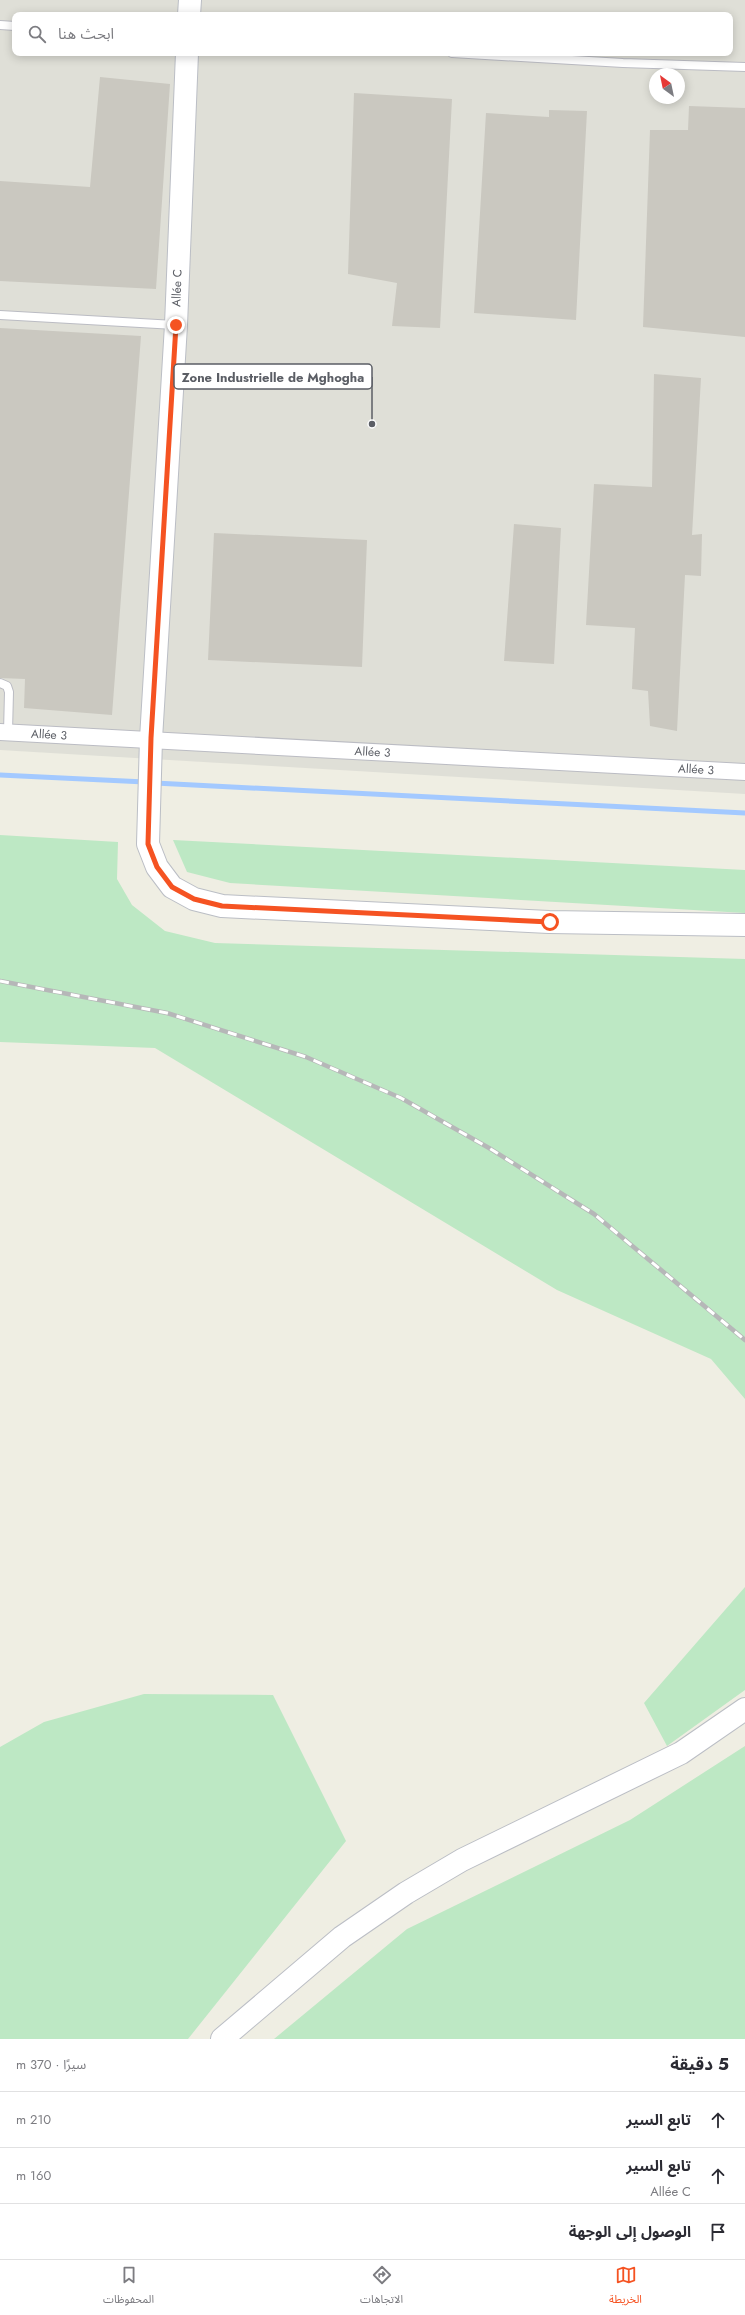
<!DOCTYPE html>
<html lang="ar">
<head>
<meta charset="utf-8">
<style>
  :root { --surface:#fff; --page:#f2f2f3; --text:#2b2b33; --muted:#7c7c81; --line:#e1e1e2; --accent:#f55322 }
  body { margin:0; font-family:Jost,"Noto Sans Arabic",sans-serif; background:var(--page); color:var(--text); direction:rtl }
  .compass { position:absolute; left:649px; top:68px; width:36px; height:36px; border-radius:50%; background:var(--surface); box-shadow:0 2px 10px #0003; rotate:327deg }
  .stop { position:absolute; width:12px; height:12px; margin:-9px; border:3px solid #f55322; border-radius:50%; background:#fff }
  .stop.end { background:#f55322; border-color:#fff; box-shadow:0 1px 4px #0008 }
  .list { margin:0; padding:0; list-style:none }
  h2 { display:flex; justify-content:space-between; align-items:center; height:52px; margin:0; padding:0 16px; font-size:17px }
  h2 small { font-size:13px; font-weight:400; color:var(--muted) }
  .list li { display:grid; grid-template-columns:26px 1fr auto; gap:12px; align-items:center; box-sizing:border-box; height:56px; padding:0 16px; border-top:1px solid var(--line) }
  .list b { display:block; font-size:15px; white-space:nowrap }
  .list p { margin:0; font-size:13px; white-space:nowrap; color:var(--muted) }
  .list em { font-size:13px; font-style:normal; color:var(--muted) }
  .icon { flex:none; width:22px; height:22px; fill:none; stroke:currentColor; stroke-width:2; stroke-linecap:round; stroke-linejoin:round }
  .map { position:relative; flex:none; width:745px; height:2039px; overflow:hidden; direction:ltr }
  .search { position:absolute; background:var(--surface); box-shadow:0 2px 10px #0003; left:12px; right:12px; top:12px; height:44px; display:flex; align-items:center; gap:10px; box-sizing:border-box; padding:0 14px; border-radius:8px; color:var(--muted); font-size:15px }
  .sheet { height:220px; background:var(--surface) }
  nav { display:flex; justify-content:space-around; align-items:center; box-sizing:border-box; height:56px; border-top:1px solid var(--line); background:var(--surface); font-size:11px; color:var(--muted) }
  nav a { display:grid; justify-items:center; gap:2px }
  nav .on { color:var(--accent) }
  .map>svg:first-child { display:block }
  .industrial { fill:#dfdfd7; fill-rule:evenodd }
  .green { fill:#bde8c4 }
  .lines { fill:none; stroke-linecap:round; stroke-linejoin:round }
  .stream { stroke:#a3c9ff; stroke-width:5 }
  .building { fill:#cac8c0 }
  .lane-casing { stroke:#bbbcc3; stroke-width:10 }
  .street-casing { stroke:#bbbcc3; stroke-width:18 }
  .secondary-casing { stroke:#bbbec5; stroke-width:24 }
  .lane { stroke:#fff; stroke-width:8 }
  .street { stroke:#fff; stroke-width:16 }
  .secondary { stroke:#fff; stroke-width:22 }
  .rail-casing { stroke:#b6b7b8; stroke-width:4.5 }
  .rail { stroke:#fff; stroke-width:3; stroke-dasharray:9; stroke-linecap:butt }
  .route { stroke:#f55322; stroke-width:5 }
  .labels { text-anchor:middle; stroke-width:3; stroke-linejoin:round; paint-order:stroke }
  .street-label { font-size:12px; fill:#5b5e65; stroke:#fff }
  .leader { fill:none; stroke:#5b5e65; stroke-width:1.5 }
  .callout-dot { fill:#5b5e65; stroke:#fff; stroke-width:1.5 }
  .callout { fill:#fff; stroke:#5b5e65; stroke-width:1.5 }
  .callout-label { font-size:13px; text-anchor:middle; font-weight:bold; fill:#5b5e65 }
</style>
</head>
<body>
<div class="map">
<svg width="745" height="2039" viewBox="0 0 745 2039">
  <rect width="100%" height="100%" fill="#efeee3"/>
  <path class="industrial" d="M0,0H745V794L0,750ZM15,15H730V53H15ZM655,74H679V98H655Z"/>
  <path class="green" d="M0,835L118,842L117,879L132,905L165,931L215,943L745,959V1399L711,1359L557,1290L155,1048L0,1042Z
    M173,840L745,870V913L230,883L187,872Z
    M745,1587V1690L667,1746L644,1703Z
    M144,1694L273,1695L346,1841L188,2039H0V1747L44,1722Z
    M745,1746V2039H274L407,1929L630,1820Z"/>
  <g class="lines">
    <path class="stream" d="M0,775L145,782
      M155,783L745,813"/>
  </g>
  <path class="building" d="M100,77L170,84L156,289L0,281V181L90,187Z
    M354,93L452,99L440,328L392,326L397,283L348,274Z
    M689,106L745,108V337L643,327L650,130H688Z
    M549,110L587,111L576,320L474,313L486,113L549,117Z
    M0,328L141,336L112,715L24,708L25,679L0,678Z
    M654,374L701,378L692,535L702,534L701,576L685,575L677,731L650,726L648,691L632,689L635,628L586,625L594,484L652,487Z
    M514,524L561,528L554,664L504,661Z
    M214,533L367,540L362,667L208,660Z"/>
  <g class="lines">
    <defs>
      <path id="lane" d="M0,25L15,26
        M452,53L623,63L745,67
        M0,315L175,325
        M0,683L7,686L9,692L8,732"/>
      <g id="street">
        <path id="s1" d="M0,732L745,772"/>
      </g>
      <path id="secondary" d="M189,15L190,0
        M187,53L176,325L151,739L148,844L157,867L172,887L194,899L222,906L549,922L745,925
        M222,2039L342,1937L406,1893L462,1860L681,1753L745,1709"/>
    </defs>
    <use href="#lane" class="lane-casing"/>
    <use href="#street" class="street-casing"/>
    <use href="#secondary" class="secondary-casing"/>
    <use href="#lane" class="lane"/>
    <use href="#street" class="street"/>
    <use href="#secondary" class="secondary"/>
    <defs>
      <path id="rail" d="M0,981L167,1013L306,1057L401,1098L489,1148L594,1214L745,1340"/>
    </defs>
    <use href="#rail" class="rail-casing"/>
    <use href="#rail" class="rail"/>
  </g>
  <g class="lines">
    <path class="route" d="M176,325L151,738L148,844L157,867L172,887L194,899L222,906L550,922"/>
  </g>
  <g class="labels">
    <g class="street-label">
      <text transform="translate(177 288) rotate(-88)" y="4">Allée C</text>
      <text dy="4" stroke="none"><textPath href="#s1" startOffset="49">Allée 3</textPath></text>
      <text dy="4" stroke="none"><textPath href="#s1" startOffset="373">Allée 3</textPath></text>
      <text dy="4" stroke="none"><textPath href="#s1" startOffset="697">Allée 3</textPath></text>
    </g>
  </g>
  <path class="leader" d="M372 424L372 377"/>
  <circle class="callout-dot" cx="372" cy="424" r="4"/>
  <rect class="callout" x="174" y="364" width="198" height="25" rx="4"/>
  <g class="callout-label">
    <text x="273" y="382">Zone Industrielle de Mghogha</text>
  </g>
</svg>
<svg class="compass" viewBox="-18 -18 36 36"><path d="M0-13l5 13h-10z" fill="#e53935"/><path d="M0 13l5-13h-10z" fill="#7c7c81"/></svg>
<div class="stop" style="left:550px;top:922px"></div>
<div class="stop end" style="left:176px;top:325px"></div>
<div class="search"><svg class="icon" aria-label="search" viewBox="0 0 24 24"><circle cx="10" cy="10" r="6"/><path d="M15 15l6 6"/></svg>ابحث هنا</div>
</div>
<section class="sheet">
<h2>5 دقيقة<small>سيرًا · 370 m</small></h2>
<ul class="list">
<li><svg class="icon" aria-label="ahead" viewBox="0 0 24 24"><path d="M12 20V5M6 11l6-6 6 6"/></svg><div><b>تابع السير</b></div><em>210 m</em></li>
<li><svg class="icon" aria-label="ahead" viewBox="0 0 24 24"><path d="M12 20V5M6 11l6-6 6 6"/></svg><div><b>تابع السير</b><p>Allée C</p></div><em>160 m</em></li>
<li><svg class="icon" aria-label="arrive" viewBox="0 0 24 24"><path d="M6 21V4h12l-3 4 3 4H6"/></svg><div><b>الوصول إلى الوجهة</b></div></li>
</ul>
</section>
<nav>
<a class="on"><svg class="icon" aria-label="map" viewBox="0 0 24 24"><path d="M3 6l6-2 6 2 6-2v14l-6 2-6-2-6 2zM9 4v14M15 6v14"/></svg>الخريطة</a>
<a><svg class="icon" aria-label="directions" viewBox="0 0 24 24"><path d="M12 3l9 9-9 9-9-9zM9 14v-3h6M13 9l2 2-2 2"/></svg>الاتجاهات</a>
<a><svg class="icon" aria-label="saved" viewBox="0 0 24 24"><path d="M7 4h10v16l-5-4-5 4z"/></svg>المحفوظات</a>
</nav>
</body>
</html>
